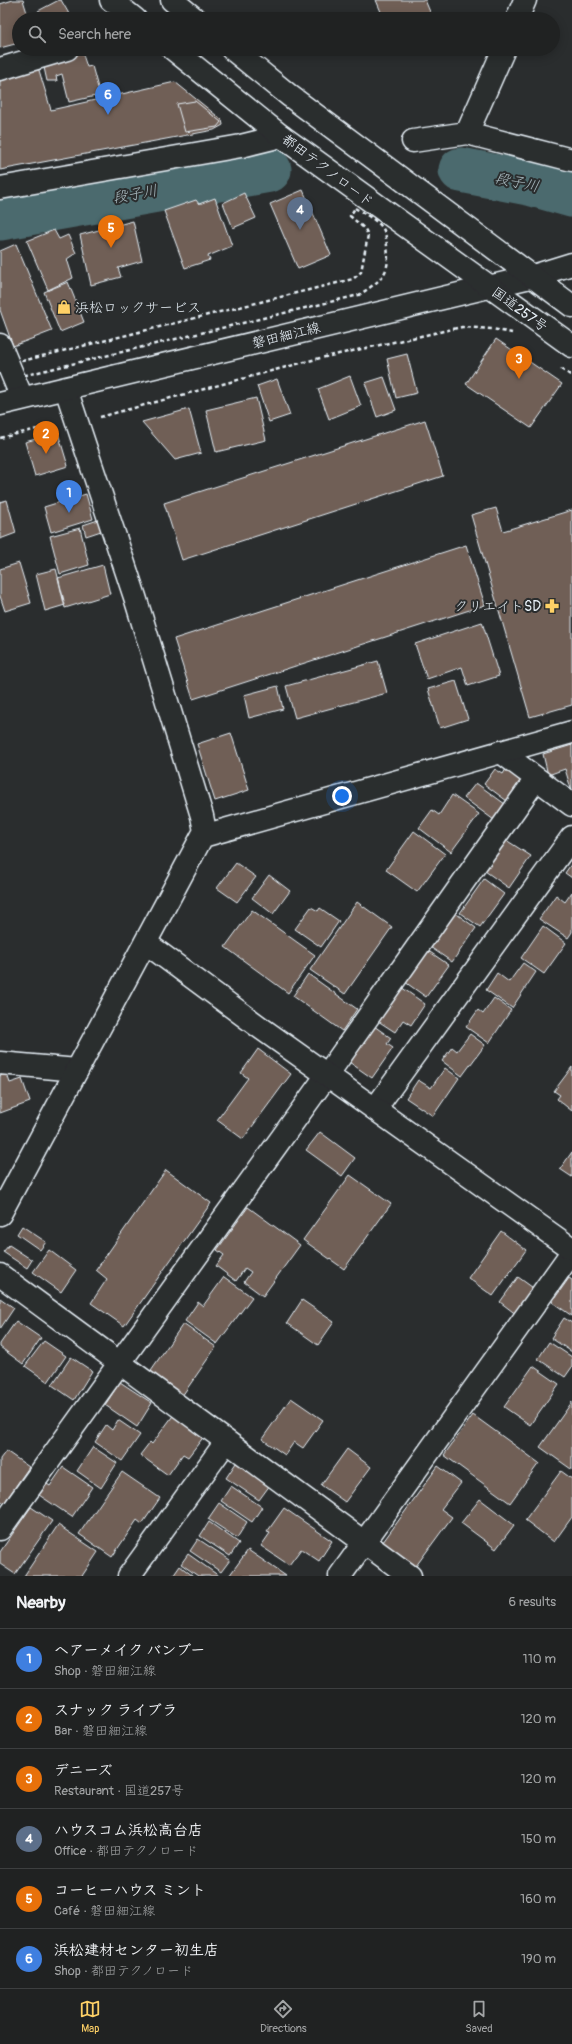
<!DOCTYPE html>
<html lang="en">
<head>
<meta charset="utf-8">
<style>
  :root { --surface:#202222; --page:#282a2a; --text:#f1f3f6; --muted:#a2a4a5; --line:#3d3f40; --accent:#ffd166 }
  body { margin:0; font-family:Pangolin,"Klee One",sans-serif; background:var(--page); color:var(--text) }
  .you { position:absolute; left:342px; top:796px; width:14px; height:14px; margin:-10px; border:3px solid #fff; border-radius:50%; background:#1a73e8; box-shadow:0 0 0 6px #1a73e833 }
  .badge { display:grid; place-items:center; width:26px; height:26px; border-radius:50%; background:var(--accent); color:#fff; font-size:13px; font-weight:700 }
  .pin { position:absolute; translate:-50% -33px; filter:drop-shadow(0 1px 2px #0008) }
  .pin::after { content:''; position:absolute; top:21px; width:14px; height:12px; background:inherit; clip-path:polygon(0 0,100% 0,50% 100%) }
  .list { margin:0; padding:0; list-style:none }
  h2 { display:flex; justify-content:space-between; align-items:center; height:52px; margin:0; padding:0 16px; font-size:17px }
  h2 small { font-size:13px; font-weight:400; color:var(--muted) }
  .list li { display:grid; grid-template-columns:26px 1fr auto; gap:12px; align-items:center; box-sizing:border-box; height:60px; padding:0 16px; border-top:1px solid var(--line) }
  .list b { display:block; font-size:15px; white-space:nowrap }
  .list p { margin:0; font-size:13px; white-space:nowrap; color:var(--muted) }
  .list em { font-size:13px; font-style:normal; color:var(--muted) }
  .icon { flex:none; width:22px; height:22px; fill:none; stroke:currentColor; stroke-width:2; stroke-linecap:round; stroke-linejoin:round }
  .map { position:relative; flex:none; width:572px; height:1576px; overflow:hidden }
  .search { position:absolute; background:var(--surface); box-shadow:0 2px 10px #0003; left:12px; right:12px; top:12px; height:44px; display:flex; align-items:center; gap:10px; box-sizing:border-box; padding:0 14px; border-radius:22px; color:var(--muted); font-size:15px }
  .sheet { height:412px; background:var(--surface) }
  nav { display:flex; justify-content:space-around; align-items:center; box-sizing:border-box; height:56px; border-top:1px solid var(--line); background:var(--surface); font-size:11px; color:var(--muted) }
  nav a { display:grid; justify-items:center; gap:2px }
  nav .on { color:var(--accent) }
  .map>svg:first-child { display:block }
  .lines { fill:none; stroke-linecap:round; stroke-linejoin:round }
  .river { stroke:#4c6a6e; stroke-width:45 }
  .building { fill:#6f5f57; stroke:#e8f1f8 }
  .minor-casing { stroke:#e8f1f8; stroke-width:25 }
  .tertiary-casing { stroke:#e8f1f8; stroke-width:25 }
  .secondary-casing { stroke:#e8f1f8; stroke-width:25 }
  .trunk-casing { stroke:#e8f1f8; stroke-width:25 }
  .path { stroke:#e8f1f8; stroke-width:2.5; stroke-dasharray:4 3; stroke-linecap:butt }
  .minor { stroke:#2a2d2e; stroke-width:22 }
  .tertiary { stroke:#2a2d2e; stroke-width:22 }
  .secondary { stroke:#2a2d2e; stroke-width:22 }
  .trunk { stroke:#2a2d2e; stroke-width:22 }
  .labels { text-anchor:middle; stroke-width:4; stroke-linejoin:round; paint-order:stroke }
  .street-label { font-size:14px; fill:#e8f1f8; stroke:#2a2d2e }
  .poi-label { font-size:14px; fill:#e8f1f8; stroke:#2a2d2e; text-anchor:start }
  .water-label { font-size:15px; font-style:italic; fill:#aabbc1; stroke:#2a2d2e }
</style>
</head>
<body>
<div class="map">
<svg width="572" height="1576" viewBox="0 0 572 1576">
  <rect width="100%" height="100%" fill="#2a2d2e"/>
  <filter id="ink" filterUnits="userSpaceOnUse"><feTurbulence type="fractalNoise" baseFrequency=".025" numOctaves="2"/><feDisplacementMap in="SourceGraphic" scale="8" xChannelSelector="R" yChannelSelector="G"/><feConvolveMatrix kernelMatrix="1 2 1 2 8 2 1 2 1" color-interpolation-filters="sRGB"/></filter>
  <g filter="url(#ink)">
    <g class="lines">
      <path class="river" d="M461,170L533,184L572,195
        M0,218L269,170"/>
    </g>
    <path class="building" d="M13,0H23L29,19H19V43L0,48V4Z
      M59,0H61L72,19H42L38,11Z
      M376,0H425L433,19H384Z
      M395,49H413L398,55Z
      M82,52L87,67L92,66L100,95L69,102L62,74L56,76L57,81H47L43,63Z
      M38,67L51,110L175,82L222,120L223,125L214,130L0,170V78Z
      M195,101L221,122L217,127L185,132L177,104Z
      M303,190L331,255L298,269L270,204Z
      M244,193L256,218L233,228L223,203Z
      M215,198L232,246L208,256L210,260L185,268L164,211L196,200L199,204Z
      M133,221L142,261L118,268L121,277L91,285L80,235Z
      M54,230L59,239L68,235L76,253L67,259L73,278L48,290L27,241Z
      M16,244L52,331L13,346L0,310V251Z
      M68,282L84,322L60,332L44,292Z
      M496,339L562,384L531,428L466,384Z
      M407,354L417,393L396,398L387,359Z
      M350,376L361,406L329,419L318,389Z
      M384,377L396,410L377,417L365,383Z
      M277,379L290,415L269,422L257,386Z
      M256,398L266,440L216,452L206,410Z
      M189,409L201,453L175,460L142,422Z
      M425,420L443,476L182,560L164,503Z
      M58,433L68,466L35,476L25,442Z
      M86,494L93,519L51,532L44,507Z
      M7,500L16,533L0,539V502Z
      M496,508L503,531L572,510V705L530,717L471,515Z
      M98,520L101,531L86,536L83,525Z
      M80,528L89,565L60,574L50,536Z
      M466,545L485,605L193,699L174,639Z
      M19,563L31,603L5,611L0,596V569Z
      M103,565L110,594L65,608L58,578Z
      M56,569L65,605L45,611L36,574Z
      M482,622L499,676L468,686L462,667L427,679L415,644Z
      M378,661L387,693L295,718L286,686Z
      M456,681L468,719L440,728L428,689Z
      M278,686L283,709L249,718L244,695Z
      M231,733L249,790L215,801L197,744Z
      M572,745V792L565,769L548,775L543,754Z
      M495,769L503,774L506,769L522,781L507,801L484,784Z
      M476,783L505,804L494,820L464,798Z
      M452,795L479,814L451,852L419,828L432,810L439,815Z
      M414,831L445,854L417,892L386,870Z
      M506,840L531,856L509,888L485,871Z
      M236,863L256,877L237,902L217,888Z
      M572,863V878L565,873Z
      M269,875L290,891L273,914L252,898Z
      M484,879L504,894L480,927L460,913Z
      M572,892V932L568,938L539,919L556,895L565,902Z
      M357,902L392,927L345,994L310,970Z
      M311,907L318,911L320,908L339,921L321,947L295,929Z
      M252,910L315,955L288,993L225,947Z
      M454,912L476,928L452,962L430,947Z
      M543,926L566,943L544,974L521,958Z
      M427,950L449,965L426,997L405,982Z
      M523,963L536,972L512,1008L486,990L497,973L509,982Z
      M308,974L357,1009L342,1031L293,996Z
      M401,987L425,1004L411,1025L403,1020L395,1032L378,1021Z
      M494,998L511,1010L489,1043L466,1027L478,1010L483,1014Z
      M374,1026L391,1038L387,1044L393,1048L372,1078L349,1062Z
      M470,1034L485,1045L462,1076L442,1061L452,1047L457,1051Z
      M258,1049L291,1074L243,1139L217,1120L248,1078L241,1073Z
      M572,1067V1111L557,1099L560,1095L554,1091Z
      M445,1068L459,1078L433,1116L406,1098L418,1080L431,1088Z
      M7,1074L10,1083L22,1079L30,1102L0,1113V1076Z
      M320,1132L355,1158L342,1176L306,1150Z
      M572,1152V1177L560,1169Z
      M166,1170L211,1203L124,1326L91,1303L107,1279L96,1270Z
      M350,1175L391,1204L344,1269L303,1240Z
      M248,1207L300,1245L263,1296L244,1282L251,1272L245,1268L236,1281L216,1266L224,1255L217,1250Z
      M22,1226L46,1242L40,1250L17,1234Z
      M501,1231L526,1250L493,1296L468,1278Z
      M9,1245L32,1260L27,1268L3,1252Z
      M49,1250L76,1270L61,1292L33,1272Z
      M224,1277L252,1297L217,1344L185,1321L198,1302L203,1306Z
      M518,1277L536,1290L517,1315L500,1302Z
      M569,1278L572,1280V1316L552,1302Z
      M0,1298L14,1308L0,1329Z
      M302,1300L334,1322L318,1345L287,1323Z
      M564,1318L572,1323V1352L551,1338Z
      M16,1321L41,1338L23,1364L0,1347V1344Z
      M183,1324L216,1347L182,1396L149,1373Z
      M44,1341L66,1356L48,1382L25,1366Z
      M549,1342L572,1357V1367L565,1377L538,1359Z
      M71,1357L92,1371L74,1400L52,1385Z
      M533,1366L559,1384L530,1425L504,1407Z
      M120,1382L152,1403L137,1427L105,1405Z
      M291,1398L323,1420L303,1448L294,1442L285,1455L262,1439Z
      M572,1402V1469H571L540,1447Z
      M175,1413L205,1435L188,1457L183,1454L168,1475L140,1455L150,1442L152,1444Z
      M473,1415L539,1463L510,1503L444,1455Z
      M118,1420L140,1435L122,1461L95,1442L106,1425L112,1430Z
      M93,1447L117,1463L101,1488L77,1471Z
      M347,1449L371,1467L345,1502L321,1485Z
      M6,1451L29,1467L4,1503L0,1500V1459Z
      M236,1463L270,1485L259,1500L226,1478Z
      M438,1466L461,1483L441,1509L452,1517L416,1566L383,1542Z
      M63,1467L92,1487L72,1517L39,1495L47,1484L50,1486Z
      M561,1471L572,1479V1517L554,1542L525,1520Z
      M122,1472L160,1498L142,1524L137,1520L112,1557L79,1534Z
      M231,1486L262,1507L252,1522L221,1501Z
      M480,1499L514,1525L496,1549L461,1523Z
      M219,1503L247,1522L237,1538L208,1519Z
      M31,1507L52,1521L15,1574L0,1564V1552Z
      M284,1508L332,1541L319,1561L301,1549L289,1565L261,1546L270,1533L267,1532Z
      M209,1522L239,1543L230,1556L200,1536Z
      M58,1525L98,1552L82,1576H24Z
      M198,1539L230,1560L221,1572L190,1551Z
      M248,1550L286,1576H229Z
      M188,1554L219,1576H198L181,1564Z
      M180,1566L193,1576H173Z"/>
    <g class="lines">
      <defs>
        <path id="minor" d="M517,19L525,0
          M504,49L467,133L572,160
          M0,69L67,49
          M413,141L467,133
          M0,345L22,398
          M501,752L572,805
          M0,1063L77,1070
          M375,1109L572,837
          M0,1275L410,1576
          M0,1529L327,1075L536,779
          M129,1576L226,1442
          M340,1576L572,1252"/>
        <path id="tertiary" d="M0,188L241,146L281,136
          M203,836L572,732
          M146,943L258,1026L572,1249
          M0,1214L205,831L202,816L135,597L66,389"/>
        <path id="secondary" d="M0,404L530,277L572,264"/>
        <path id="trunk" d="M111,0L135,19
          M172,0L195,19
          M173,49L281,136L572,346
          M232,49L290,96L572,306"/>
      </defs>
      <use href="#minor" class="minor-casing"/>
      <use href="#tertiary" class="tertiary-casing"/>
      <use href="#secondary" class="secondary-casing"/>
      <use href="#trunk" class="trunk-casing"/>
      <path class="path" d="M355,208C363,213 375,219 381,226C386,232 386,238 387,246C391,275 381,280 359,295L26,375C19,373 15,371 14,363L353,279L361,272L368,235L365,229L350,216Z
        M561,369L572,376
        M100,417L316,359L462,327L492,329L512,333
        M0,438L54,425"/>
      <use href="#minor" class="minor"/>
      <use href="#tertiary" class="tertiary"/>
      <use href="#secondary" class="secondary"/>
      <use href="#trunk" class="trunk"/>
    </g>
  </g>
  <defs>
    <symbol id="shop-bare" viewBox="-9 -9 18 18"><path d="M-5-2.5h2.3a2.7 3.5 0 0 1 5.4 0H5L5.5 6h-11ZM-1.5-2.5h3a1.5 2.3 0 0 0-3 0Z" fill="#ffd166" stroke="#2a2d2e" stroke-width="2.5" paint-order="stroke"/></symbol>
    <symbol id="pharmacy-bare" viewBox="-9 -9 18 18"><path d="M-2-6h4v4h4v4h-4v4h-4v-4h-4v-4h4Z" fill="#ffd166" stroke="#2a2d2e" stroke-width="2.5" paint-order="stroke"/></symbol>
  </defs>
  <g fill-rule="evenodd">
    <use href="#shop-bare" x="54" y="297" width="20" height="20"/>
    <use href="#pharmacy-bare" x="542" y="596" width="20" height="20"/>
  </g>
  <g class="labels">
    <g class="street-label">
      <text transform="translate(328 170) rotate(37)" y="5">都田テクノロード</text>
      <text transform="translate(520 309) rotate(36)" y="5">国道257号</text>
      <text transform="translate(286 335) rotate(-14)" y="5">磐田細江線</text>
    </g>
    <g class="poi-label">
      <text x="75" y="312">浜松ロックサービス</text>
      <text x="541" y="611" text-anchor="end">クリエイトSD</text>
    </g>
    <g class="water-label">
      <text transform="translate(517 182) rotate(12)" y="5">段子川</text>
      <text transform="translate(135 194) rotate(-10)" y="5">段子川</text>
    </g>
  </g>
</svg>
<div class="you"></div>
<div class="pin badge" style="left:69px;top:513px;background:#3f7fe0">1</div>
<div class="pin badge" style="left:46px;top:454px;background:#e8710a">2</div>
<div class="pin badge" style="left:519px;top:379px;background:#e8710a">3</div>
<div class="pin badge" style="left:300px;top:230px;background:#5c6f8a">4</div>
<div class="pin badge" style="left:111px;top:248px;background:#e8710a">5</div>
<div class="pin badge" style="left:108px;top:115px;background:#3f7fe0">6</div>
<div class="search"><svg class="icon" aria-label="search" viewBox="0 0 24 24"><circle cx="10" cy="10" r="6"/><path d="M15 15l6 6"/></svg>Search here</div>
</div>
<section class="sheet">
<h2>Nearby<small>6 results</small></h2>
<ul class="list">
<li><span class="badge" style="background:#3f7fe0">1</span><div><b>ヘアーメイク バンブー</b><p>Shop · 磐田細江線</p></div><em>110 m</em></li>
<li><span class="badge" style="background:#e8710a">2</span><div><b>スナック ライブラ</b><p>Bar · 磐田細江線</p></div><em>120 m</em></li>
<li><span class="badge" style="background:#e8710a">3</span><div><b>デニーズ</b><p>Restaurant · 国道257号</p></div><em>120 m</em></li>
<li><span class="badge" style="background:#5c6f8a">4</span><div><b>ハウスコム浜松高台店</b><p>Office · 都田テクノロード</p></div><em>150 m</em></li>
<li><span class="badge" style="background:#e8710a">5</span><div><b>コーヒーハウス ミント</b><p>Café · 磐田細江線</p></div><em>160 m</em></li>
<li><span class="badge" style="background:#3f7fe0">6</span><div><b>浜松建材センター初生店</b><p>Shop · 都田テクノロード</p></div><em>190 m</em></li>
</ul>
</section>
<nav>
<a class="on"><svg class="icon" aria-label="map" viewBox="0 0 24 24"><path d="M3 6l6-2 6 2 6-2v14l-6 2-6-2-6 2zM9 4v14M15 6v14"/></svg>Map</a>
<a><svg class="icon" aria-label="directions" viewBox="0 0 24 24"><path d="M12 3l9 9-9 9-9-9zM9 14v-3h6M13 9l2 2-2 2"/></svg>Directions</a>
<a><svg class="icon" aria-label="saved" viewBox="0 0 24 24"><path d="M7 4h10v16l-5-4-5 4z"/></svg>Saved</a>
</nav>
</body>
</html>
